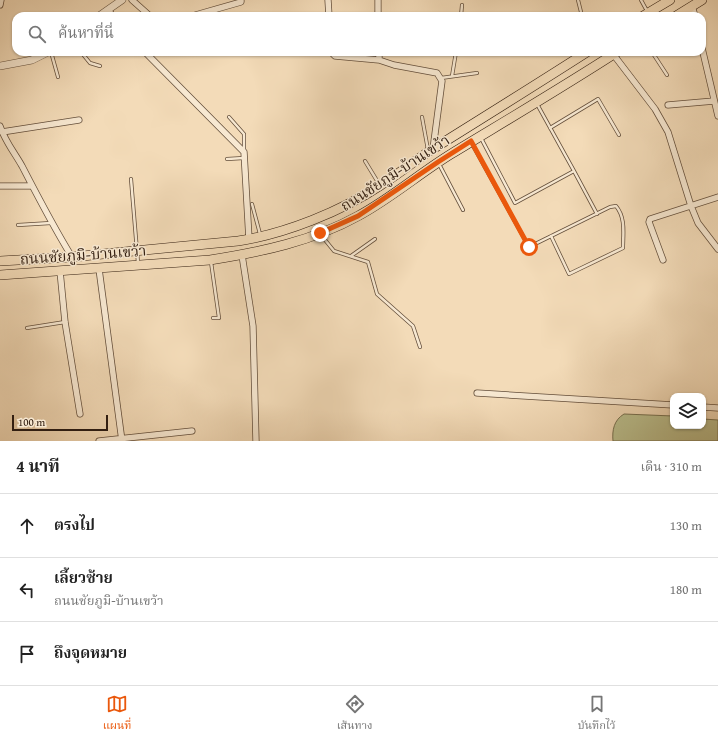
<!DOCTYPE html>
<html lang="th">
<head>
<meta charset="utf-8">
<style>
  :root { --surface:#fff; --page:#f6f6f6; --text:#222; --muted:#767676; --line:#e0e0e0; --accent:#ea580c }
  body { margin:0; font-family:"Gentium Book Plus","Noto Serif Thai",serif; background:var(--page); color:var(--text) }
  .controls { position:absolute; right:12px; bottom:12px; display:grid; overflow:hidden; border-radius:8px; box-shadow:0 1px 3px #0004 }
  .controls button { width:36px; height:36px; display:grid; place-items:center; padding:0; border:0; border-bottom:1px solid var(--line); background:var(--surface); color:var(--text); font:20px sans-serif }
  .scale { position:absolute; left:12px; bottom:10px; width:96px; box-sizing:border-box; padding-left:4px; border:2px solid #331f11; border-top:0; font-size:11px; line-height:14px; white-space:nowrap; color:#331f11; -webkit-text-stroke:3px #f7e8d1; paint-order:stroke }
  .stop { position:absolute; width:12px; height:12px; margin:-9px; border:3px solid #ea580c; border-radius:50%; background:#fff }
  .stop.end { background:#ea580c; border-color:#fff; box-shadow:0 1px 4px #0008 }
  .list { margin:0; padding:0; list-style:none }
  h2 { display:flex; justify-content:space-between; align-items:center; height:52px; margin:0; padding:0 16px; font-size:17px }
  h2 small { font-size:13px; font-weight:400; color:var(--muted) }
  .list li { display:grid; grid-template-columns:26px 1fr auto; gap:12px; align-items:center; box-sizing:border-box; height:64px; padding:0 16px; border-top:1px solid var(--line) }
  .list b { display:block; font-size:15px; white-space:nowrap }
  .list p { margin:0; font-size:13px; white-space:nowrap; color:var(--muted) }
  .list em { font-size:13px; font-style:normal; color:var(--muted) }
  .icon { flex:none; width:22px; height:22px; fill:none; stroke:currentColor; stroke-width:2; stroke-linecap:round; stroke-linejoin:round }
  .map { position:relative; flex:none; width:718px; height:441px; overflow:hidden }
  .search { position:absolute; background:var(--surface); box-shadow:0 1px 3px #0004; left:12px; right:12px; top:12px; height:44px; display:flex; align-items:center; gap:10px; box-sizing:border-box; padding:0 14px; border-radius:12px; color:var(--muted); font-size:15px }
  .sheet { height:244px; background:var(--surface) }
  nav { display:flex; justify-content:space-around; align-items:center; box-sizing:border-box; height:56px; border-top:1px solid var(--line); background:var(--surface); font-size:11px; color:var(--muted) }
  nav a { display:grid; justify-items:center; gap:2px }
  nav .on { color:var(--accent) }
  .map>svg:first-child { display:block }
  .green { fill:#bbc08f; stroke:#777050 }
  .lines { fill:none; stroke-linecap:round; stroke-linejoin:round }
  .service-casing { stroke:#634e3b; stroke-width:4 }
  .minor-casing { stroke:#634e3b; stroke-width:7 }
  .tertiary-casing { stroke:#634e3b; stroke-width:8 }
  .primary-casing { stroke:#331f11; stroke-width:10 }
  .service { stroke:#f7e8d1; stroke-width:2.5 }
  .minor { stroke:#f7e8d1; stroke-width:5.5 }
  .tertiary { stroke:#f7e8d1; stroke-width:7 }
  .primary { stroke:#f3dbb8; stroke-width:9 }
  .route { stroke:#ea580c; stroke-width:5 }
  .labels { text-anchor:middle; stroke-width:3; stroke-linejoin:round; paint-order:stroke }
  .street-label { font-size:15px; fill:#331f11; stroke:#f7e8d1 }
</style>
</head>
<body>
<div class="map">
<svg width="718" height="441" viewBox="0 0 718 441">
  <rect width="100%" height="100%" fill="#f3dbb8"/>
  <filter id="stains"><feTurbulence type="fractalNoise" baseFrequency=".005" numOctaves="4"/><feColorMatrix values="0 0 0 0 .2 0 0 0 0 .09 0 0 0 0 .02 0 0 0 .5 -.17"/></filter>
  <radialGradient id="worn" r=".72"><stop offset=".6" stop-color="#630" stop-opacity="0"/><stop offset="1" stop-color="#630" stop-opacity=".3"/></radialGradient>
  <path class="green" d="M624,414L673,416V426H703V419L718,420V441H613C612,430 614,420 624,414Z"/>
  <g class="lines">
    <defs>
      <path id="service" d="M578,0L582,16
        M641,0L647,11
        M461,16L462,5
        M51,52L58,77
        M81,52L90,63L100,66
        M652,52L667,75
        M452,76L456,52
        M441,78L477,73
        M229,117L244,134V150
        M422,117L428,150
        M550,128L598,99L619,135
        M481,138L515,203L574,171L537,104
        M472,144L529,247L610,207L616,206C626,218 623,234 623,248L569,274L551,236
        M227,159L244,158
        M365,161L379,184
        M439,164L463,210
        M574,171L597,214
        M131,179L138,263
        M252,204L260,234
        M18,225L51,223
        M321,235L334,251L368,262L377,294L413,326L420,347
        M351,256L375,239
        M211,262L219,318H213
        M27,328L65,322"/>
      <path id="minor" d="M132,0L150,16
        M328,0L329,16
        M378,0V16
        M0,5L1,0
        M692,6L695,16
        M108,10L113,16
        M192,16L241,2V0
        M702,48L718,116
        M145,52L244,152L249,239
        M331,52L335,56L379,60L394,65L437,73L442,81L433,149
        M379,52V60
        M613,54L655,109L668,132L691,206L698,223L718,249
        M668,105L714,101
        M0,126C5,141 14,152 22,166C38,197 54,228 72,257
        M2,132L79,120
        M0,186H31
        M242,255L253,326L256,441
        M663,260L649,222L650,219L718,197
        M99,269L122,441
        M60,271L65,322L80,414
        M477,393L673,405
        M703,407L718,408
        M99,441L192,431"/>
      <path id="tertiary" d="M99,16L122,0
        M0,66L32,60L48,52"/>
      <path id="primary" d="M643,16L670,0
        M676,16L702,0
        M0,261L72,257L238,241C285,234 342,211 381,185C397,175 412,163 428,152C481,119 534,86 587,52
        M0,275L210,260C261,252 313,241 358,216C390,199 420,173 451,154C507,120 563,87 617,52"/>
    </defs>
    <use href="#service" class="service-casing"/>
    <use href="#minor" class="minor-casing"/>
    <use href="#tertiary" class="tertiary-casing"/>
    <use href="#primary" class="primary-casing"/>
    <use href="#service" class="service"/>
    <use href="#minor" class="minor"/>
    <use href="#tertiary" class="tertiary"/>
    <use href="#primary" class="primary"/>
  </g>
  <g class="lines">
    <path class="route" d="M320,233L358,216L438,162L471,141L529,247"/>
  </g>
  <g class="labels">
    <g class="street-label">
      <text transform="translate(395 173) rotate(-33)" y="5">ถนนชัยภูมิ-บ้านเขว้า</text>
      <text transform="translate(83 255) rotate(-4)" y="5">ถนนชัยภูมิ-บ้านเขว้า</text>
    </g>
  </g>
  <rect width="100%" height="100%" filter="url(#stains)"/>
  <rect width="100%" height="100%" fill="url(#worn)"/>
</svg>
<div class="controls">
<button><svg class="icon" aria-label="layers" viewBox="0 0 24 24"><path d="M12 4l9 5-9 5-9-5zM3 14l9 5 9-5"/></svg></button>
</div>
<div class="scale">100 m</div>
<div class="stop" style="left:529px;top:247px"></div>
<div class="stop end" style="left:320px;top:233px"></div>
<div class="search"><svg class="icon" aria-label="search" viewBox="0 0 24 24"><circle cx="10" cy="10" r="6"/><path d="M15 15l6 6"/></svg>ค้นหาที่นี่</div>
</div>
<section class="sheet">
<h2>4 นาที<small>เดิน · 310 m</small></h2>
<ul class="list">
<li><svg class="icon" aria-label="ahead" viewBox="0 0 24 24"><path d="M12 20V5M6 11l6-6 6 6"/></svg><div><b>ตรงไป</b></div><em>130 m</em></li>
<li><svg class="icon" aria-label="left" viewBox="0 0 24 24"><path d="M17 20v-9H6M10 6l-5 5 5 5"/></svg><div><b>เลี้ยวซ้าย</b><p>ถนนชัยภูมิ-บ้านเขว้า</p></div><em>180 m</em></li>
<li><svg class="icon" aria-label="arrive" viewBox="0 0 24 24"><path d="M6 21V4h12l-3 4 3 4H6"/></svg><div><b>ถึงจุดหมาย</b></div></li>
</ul>
</section>
<nav>
<a class="on"><svg class="icon" aria-label="map" viewBox="0 0 24 24"><path d="M3 6l6-2 6 2 6-2v14l-6 2-6-2-6 2zM9 4v14M15 6v14"/></svg>แผนที่</a>
<a><svg class="icon" aria-label="directions" viewBox="0 0 24 24"><path d="M12 3l9 9-9 9-9-9zM9 14v-3h6M13 9l2 2-2 2"/></svg>เส้นทาง</a>
<a><svg class="icon" aria-label="saved" viewBox="0 0 24 24"><path d="M7 4h10v16l-5-4-5 4z"/></svg>บันทึกไว้</a>
</nav>
</body>
</html>
